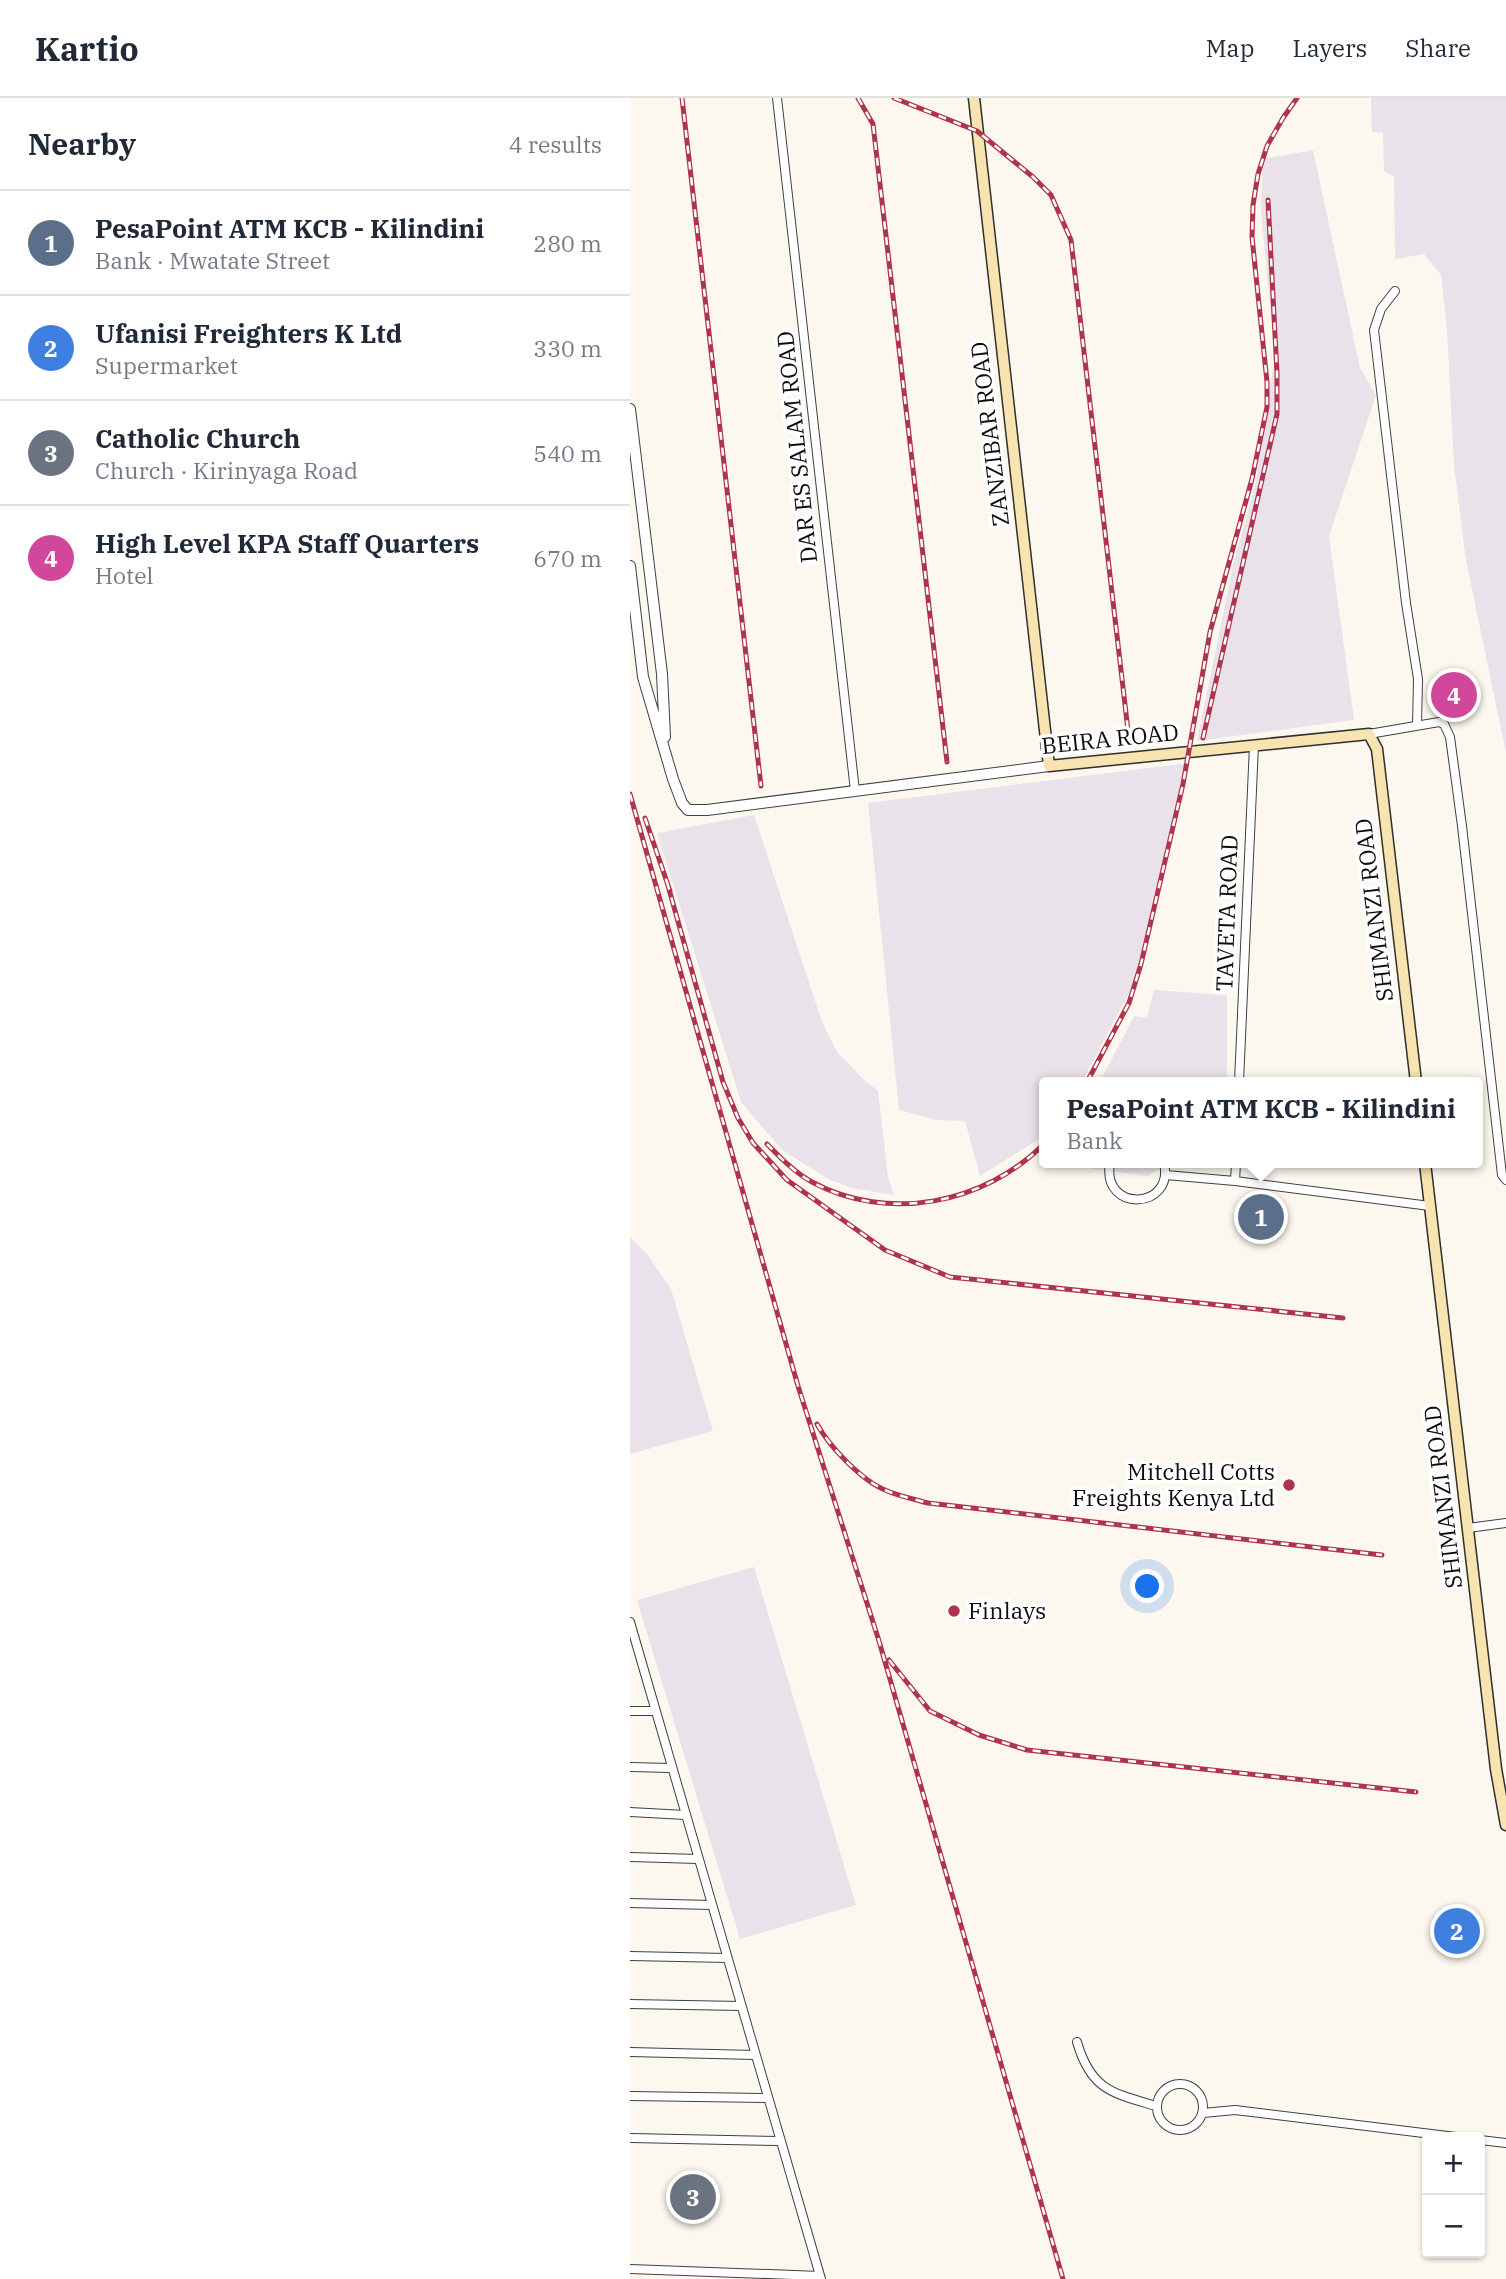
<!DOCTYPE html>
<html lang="en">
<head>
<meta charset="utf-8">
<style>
  :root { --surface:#fff; --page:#f6f6f7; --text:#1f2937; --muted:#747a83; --line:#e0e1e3; --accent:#af334c }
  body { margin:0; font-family:"IBM Plex Serif",serif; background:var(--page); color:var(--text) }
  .controls { position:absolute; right:21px; bottom:21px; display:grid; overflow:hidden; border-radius:7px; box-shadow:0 2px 5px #0004 }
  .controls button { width:63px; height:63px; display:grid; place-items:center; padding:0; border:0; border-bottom:2px solid var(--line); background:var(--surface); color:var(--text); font:35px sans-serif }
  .you { position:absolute; left:518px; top:1489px; width:24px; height:24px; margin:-18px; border:5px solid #fff; border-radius:50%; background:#1a73e8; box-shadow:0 0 0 10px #1a73e833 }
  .badge { display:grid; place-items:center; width:46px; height:46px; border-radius:50%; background:var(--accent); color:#fff; font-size:23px; font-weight:700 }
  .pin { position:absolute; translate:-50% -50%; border:4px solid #fff; box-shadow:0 2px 7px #0006 }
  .popup { position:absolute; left:409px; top:979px; width:444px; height:91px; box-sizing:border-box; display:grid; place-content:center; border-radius:7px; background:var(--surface); filter:drop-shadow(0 2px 5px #0005); font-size:23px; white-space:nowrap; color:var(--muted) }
  .popup b { font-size:26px; color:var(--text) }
  .popup::after { content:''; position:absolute; left:50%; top:100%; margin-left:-14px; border:14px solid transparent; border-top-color:var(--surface) }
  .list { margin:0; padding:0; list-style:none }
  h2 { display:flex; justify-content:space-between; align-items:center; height:91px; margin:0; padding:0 28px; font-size:30px }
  h2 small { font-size:23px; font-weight:400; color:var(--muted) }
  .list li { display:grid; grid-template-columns:46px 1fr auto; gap:21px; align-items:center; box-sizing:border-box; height:105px; padding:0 28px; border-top:2px solid var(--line) }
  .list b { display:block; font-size:26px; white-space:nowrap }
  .list p { margin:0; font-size:23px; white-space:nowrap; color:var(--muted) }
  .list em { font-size:23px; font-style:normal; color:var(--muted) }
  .map { position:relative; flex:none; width:876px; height:2181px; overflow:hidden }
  header { display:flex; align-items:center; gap:42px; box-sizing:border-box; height:98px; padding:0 35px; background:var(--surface); border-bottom:2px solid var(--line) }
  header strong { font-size:33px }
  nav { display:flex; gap:38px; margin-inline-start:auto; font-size:24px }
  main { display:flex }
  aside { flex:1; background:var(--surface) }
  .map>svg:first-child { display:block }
  .industrial { fill:#e9e2eb }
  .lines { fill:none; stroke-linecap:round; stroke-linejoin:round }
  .minor-casing { stroke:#404040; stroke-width:10 }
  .tertiary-casing { stroke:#404040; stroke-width:12 }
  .secondary-casing { stroke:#2f2f2f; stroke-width:13 }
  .minor { stroke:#fff; stroke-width:8 }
  .tertiary { stroke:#fff; stroke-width:10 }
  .secondary { stroke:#f7e4b0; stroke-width:10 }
  .rail-casing { stroke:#af334c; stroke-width:5 }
  .rail { stroke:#fff; stroke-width:2.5; stroke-dasharray:8; stroke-linecap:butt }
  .poi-dot { fill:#af334c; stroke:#fff; stroke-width:2.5 }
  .labels { text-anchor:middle; stroke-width:7; stroke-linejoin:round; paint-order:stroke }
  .street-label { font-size:23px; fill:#0d0d0d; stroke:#fff }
  .poi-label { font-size:23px; fill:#0d0d0d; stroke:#fff; text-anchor:end }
</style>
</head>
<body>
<header>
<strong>Kartio</strong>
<nav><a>Map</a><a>Layers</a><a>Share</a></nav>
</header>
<main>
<aside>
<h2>Nearby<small>4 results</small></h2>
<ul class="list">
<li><span class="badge" style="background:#5c6f8a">1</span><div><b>PesaPoint ATM KCB - Kilindini</b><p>Bank · Mwatate Street</p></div><em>280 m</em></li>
<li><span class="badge" style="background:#3f7fe0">2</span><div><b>Ufanisi Freighters K Ltd</b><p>Supermarket</p></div><em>330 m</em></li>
<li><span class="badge" style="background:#6b7280">3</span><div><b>Catholic Church</b><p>Church · Kirinyaga Road</p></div><em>540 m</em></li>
<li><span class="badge" style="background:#d1479c">4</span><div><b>High Level KPA Staff Quarters</b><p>Hotel</p></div><em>670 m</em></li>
</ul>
</aside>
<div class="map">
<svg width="876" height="2181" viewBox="0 0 876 2181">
  <rect width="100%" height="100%" fill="#fdf8ef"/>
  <path class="industrial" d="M741,0H876V655L836,462L824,368L817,231L811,177L794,156L765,161L764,79L754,73L753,35L742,34Z
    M683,52L730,270L746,297L699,438L724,622L567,643L603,467L626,384L645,257L631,115L633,61Z
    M558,665L515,853L499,895L452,984H414V1038L350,1078L335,1023L307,1022L269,1012L238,705Z
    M124,717L192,924L207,954L236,984L248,992L258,1079L264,1097L222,1090L200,1082L152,1052L111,1004L27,735Z
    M524,892L597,897V984H470L504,918L517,920Z
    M421,1065H539L517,1078Z
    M0,1139L17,1156L41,1191L83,1333L0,1356Z
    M124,1469L226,1807L110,1841L7,1502Z"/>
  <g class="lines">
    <defs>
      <path id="minor" d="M147,0L225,693
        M765,193L751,211L744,232L776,505L788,581L787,627
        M739,636L809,624L814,626L820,639L832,728L872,1077L876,1082
        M609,984L624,647
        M480,1065C471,1115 545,1112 534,1065
        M536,1077L605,1083L800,1108
        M605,1083L606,1065
        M838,1430L876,1425
        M0,1524L191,2181
        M0,1613H24
        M0,1669L41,1670
        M0,1714L55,1717
        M0,1759L68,1761
        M0,1805L81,1807
        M0,1858L97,1860
        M0,1906L111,1908
        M447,1944C461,1992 482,1995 526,2008
        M0,1954L125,1957
        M527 2009a23 23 0 1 1 46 0a23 23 0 1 1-46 0Z
        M0,1998L138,2000
        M573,2015L605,2012L826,2039
        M0,2040L150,2043
        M850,2042L876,2045
        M0,2171L190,2178"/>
      <path id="tertiary" d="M0,311L32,576L35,639
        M0,468L13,579L43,681L52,705L58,712H77L419,668"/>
      <path id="secondary" d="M344,0L419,668L739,636L747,651L786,984
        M795,1065L866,1671L876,1727"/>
    </defs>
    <use href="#minor" class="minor-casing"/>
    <use href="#tertiary" class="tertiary-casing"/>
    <use href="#secondary" class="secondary-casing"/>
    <use href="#minor" class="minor"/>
    <use href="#tertiary" class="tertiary"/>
    <use href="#secondary" class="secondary"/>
    <defs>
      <path id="rail" d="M52,0L131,688
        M228,0L243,26L317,664
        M264,0L347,33L403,79L421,97L441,142L499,641
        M573,640L647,316V275L638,102
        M0,696L168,1288L249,1543L433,2181
        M15,720L40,793
        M37,784L93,984L108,1020L123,1045L157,1082L255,1152L320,1179L713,1220
        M457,984L499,905L511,866L553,686L580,534L622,381L637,309V284L622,139L623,107L628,76L637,48L653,20L667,0
        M137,1046C150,1059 165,1075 182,1084C258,1125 354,1106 414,1046
        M187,1326C199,1348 231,1382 255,1392C268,1398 284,1401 298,1405L752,1457
        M259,1562L300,1613L349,1637L397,1652L786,1694"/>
    </defs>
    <use href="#rail" class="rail-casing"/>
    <use href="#rail" class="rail"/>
  </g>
  <g class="poi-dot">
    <circle cx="659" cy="1387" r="7"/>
    <circle cx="324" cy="1513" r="7"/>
  </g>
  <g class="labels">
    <g class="street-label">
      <text transform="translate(360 336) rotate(-97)" y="8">ZANZIBAR ROAD</text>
      <text transform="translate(167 349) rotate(-96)" y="8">DAR ES SALAM ROAD</text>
      <text transform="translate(480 641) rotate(-6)" y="8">BEIRA ROAD</text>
      <text transform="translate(744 812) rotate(-97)" y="8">SHIMANZI ROAD</text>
      <text transform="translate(597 815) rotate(-88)" y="8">TAVETA ROAD</text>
      <text transform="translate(813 1399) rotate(-97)" y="8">SHIMANZI ROAD</text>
    </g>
    <g class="poi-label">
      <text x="645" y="1382">Mitchell Cotts<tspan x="645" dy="26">Freights Kenya Ltd</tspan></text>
      <text x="338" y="1521" text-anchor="start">Finlays</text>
    </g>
  </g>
</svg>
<div class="controls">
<button>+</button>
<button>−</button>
</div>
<div class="you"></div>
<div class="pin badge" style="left:631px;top:1119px;background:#5c6f8a">1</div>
<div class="popup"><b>PesaPoint ATM KCB - Kilindini</b>Bank</div>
<div class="pin badge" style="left:827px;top:1833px;background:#3f7fe0">2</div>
<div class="pin badge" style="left:63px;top:2099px;background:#6b7280">3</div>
<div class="pin badge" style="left:824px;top:597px;background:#d1479c">4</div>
</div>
</main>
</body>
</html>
